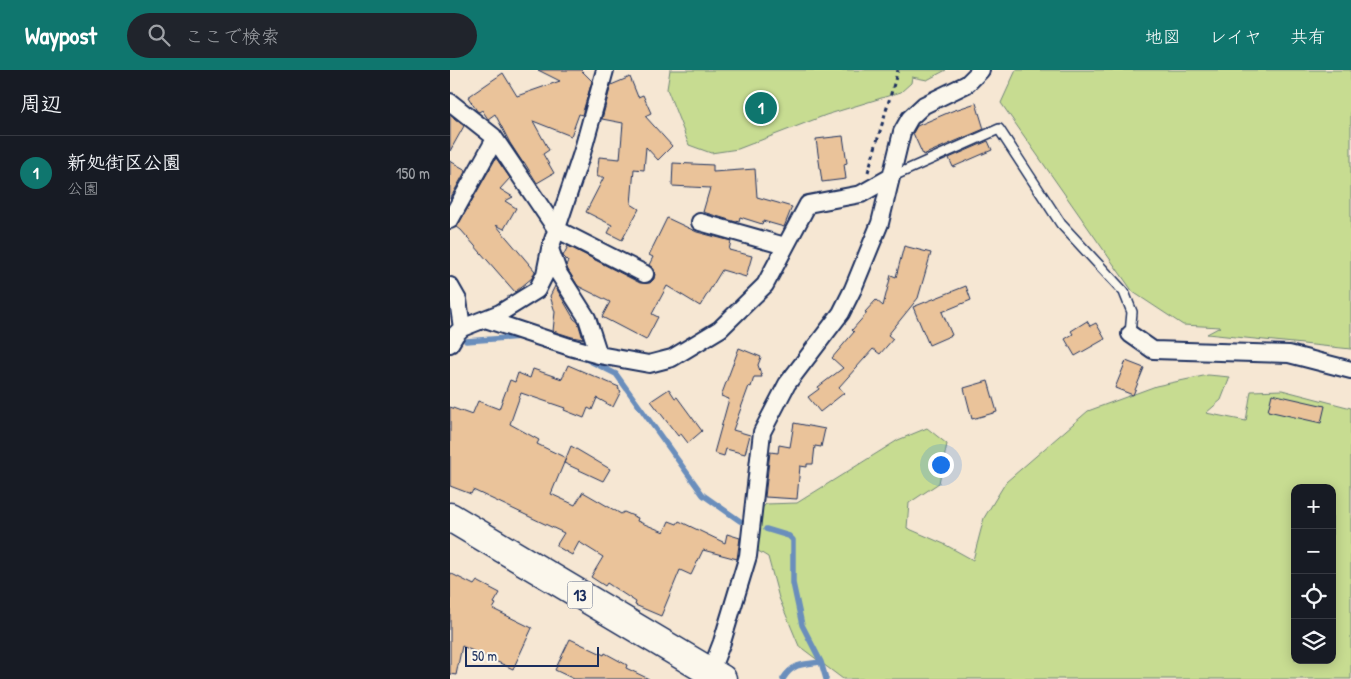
<!DOCTYPE html>
<html lang="ja">
<head>
<meta charset="utf-8">
<style>
  :root { --surface:#171b24; --page:#20242c; --text:#f1f3f6; --muted:#9ea1a6; --line:#363941; --accent:#0f766e }
  body { margin:0; font-family:"Patrick Hand","Klee One",sans-serif; background:var(--page); color:var(--text) }
  .controls { position:absolute; right:15px; bottom:15px; display:grid; overflow:hidden; border-radius:10px; box-shadow:0 2px 12px #0003 }
  .controls button { width:45px; height:45px; display:grid; place-items:center; padding:0; border:0; border-bottom:1px solid var(--line); background:var(--surface); color:var(--text); font:25px sans-serif }
  .scale { position:absolute; left:15px; bottom:12px; width:134px; box-sizing:border-box; padding-left:5px; border:2px solid #1b2f5e; border-top:0; font-size:14px; line-height:18px; white-space:nowrap; color:#1b2f5e; -webkit-text-stroke:4px #fbf7ec; paint-order:stroke }
  .you { position:absolute; left:490px; top:394px; width:18px; height:18px; margin:-12px; border:4px solid #fff; border-radius:50%; background:#1a73e8; box-shadow:0 0 0 8px #1a73e833 }
  .badge { display:grid; place-items:center; width:32px; height:32px; border-radius:50%; background:var(--accent); color:#fff; font-size:16px; font-weight:700 }
  .pin { position:absolute; translate:-50% -50%; border:2px solid #fff; box-shadow:0 1px 5px #0006 }
  .list { margin:0; padding:0; list-style:none }
  h2 { display:flex; justify-content:space-between; align-items:center; height:65px; margin:0; padding:0 20px; font-size:21px }
  h2 small { font-size:16px; font-weight:400; color:var(--muted) }
  .list li { display:grid; grid-template-columns:32px 1fr auto; gap:15px; align-items:center; box-sizing:border-box; height:75px; padding:0 20px; border-top:1px solid var(--line) }
  .list b { display:block; font-size:19px; white-space:nowrap }
  .list p { margin:0; font-size:16px; white-space:nowrap; color:var(--muted) }
  .list em { font-size:16px; font-style:normal; color:var(--muted) }
  .icon { flex:none; width:28px; height:28px; fill:none; stroke:currentColor; stroke-width:2; stroke-linecap:round; stroke-linejoin:round }
  .map { position:relative; flex:none; width:901px; height:609px; overflow:hidden }
  header { display:flex; align-items:center; gap:30px; box-sizing:border-box; height:70px; padding:0 25px; background:var(--accent); color:#fff }
  header strong { font-size:24px }
  nav { display:flex; gap:28px; margin-inline-start:auto; font-size:18px }
  .search { width:350px; height:45px; background:var(--page); display:flex; align-items:center; gap:12px; box-sizing:border-box; padding:0 18px; border-radius:28px; color:var(--muted); font-size:19px }
  main { display:flex }
  aside { flex:1; background:var(--surface) }
  .map>svg:first-child { display:block }
  .green { fill:#c7dc91; stroke:#718678; fill-rule:evenodd }
  .lines { fill:none; stroke-linecap:round; stroke-linejoin:round }
  .stream { stroke:#6a8ebc; stroke-width:5.5 }
  .building { fill:#eac39a; stroke:#1b2f5e }
  .lane-casing { stroke:#1b2f5e; stroke-width:12 }
  .street-casing { stroke:#1b2f5e; stroke-width:20 }
  .highway-casing { stroke:#1b2f5e; stroke-width:31 }
  .path { stroke:#1b2f5e; stroke-width:3; stroke-dasharray:4 4; stroke-linecap:butt }
  .lane { stroke:#fbf7ec; stroke-width:9 }
  .street { stroke:#fbf7ec; stroke-width:16 }
  .highway { stroke:#fbf7ec; stroke-width:28 }
  .labels { text-anchor:middle; stroke-width:4; stroke-linejoin:round; paint-order:stroke }
  .shield { fill:#fbf7ec; stroke:#5e6b89; stroke-width:1 }
  .shield-label { font-size:16px; font-weight:bold; fill:#1b2f5e }
</style>
</head>
<body>
<header>
<strong>Waypost</strong>
<div class="search"><svg class="icon" aria-label="search" viewBox="0 0 24 24"><circle cx="10" cy="10" r="6"/><path d="M15 15l6 6"/></svg>ここで検索</div>
<nav><a>地図</a><a>レイヤ</a><a>共有</a></nav>
</header>
<main>
<aside>
<h2>周辺<small></small></h2>
<ul class="list">
<li><span class="badge">1</span><div><b>新処街区公園</b><p>公園</p></div><em>150 m</em></li>
</ul>
</aside>
<div class="map">
<svg width="901" height="609" viewBox="0 0 901 609">
  <rect width="100%" height="100%" fill="#f6e7d3"/>
  <filter id="ink" filterUnits="userSpaceOnUse"><feTurbulence type="fractalNoise" baseFrequency=".02" numOctaves="2"/><feDisplacementMap in="SourceGraphic" scale="10" xChannelSelector="R" yChannelSelector="G"/><feConvolveMatrix kernelMatrix="1 2 1 2 8 2 1 2 1" color-interpolation-filters="sRGB"/></filter>
  <g filter="url(#ink)">
    <path class="green" d="M220,0H496L477,10L462,7L461,13L451,22L376,45L288,79L261,83L239,75L217,19Z
      M566,0H901V279L757,264L770,257L733,255L683,222L551,33Z
      M758,305L780,307L771,330L756,343L796,351L801,321L832,320L901,338V609H393L349,576L329,528L318,487L305,479L304,447L316,434L347,433L448,370L477,358L497,374L489,413L459,433L457,458L494,474L523,490L534,448L556,412L638,341L706,316ZM845,418H882V590H845Z"/>
    <g class="lines">
      <path class="stream" d="M16,271L71,267
        M136,289L166,304L253,425L290,451
        M316,459L339,466L343,470V513L352,555L371,592
        M333,609C343,593 354,594 371,592L376,609"/>
    </g>
    <path class="building" d="M88,0H131L142,11L132,45L129,44L121,66L83,51L99,80L93,84L104,103L87,113L74,92L73,93L60,73L45,44L38,49L32,40L29,42L27,41L18,27L53,3L67,26L110,11Z
      M180,7L188,27L193,25L201,43L195,46L222,76L208,90L196,77L194,100L184,99L181,134L189,139L172,170L158,163L162,155L136,142L154,107H147L149,87L170,89L173,53L152,49L161,15Z
      M526,33L534,59L473,85L463,63L467,56L502,41Z
      M0,45L14,56L0,81Z
      M393,66L397,93L394,94L396,109L372,112L366,69Z
      M538,71L542,80L503,97L499,88Z
      M46,88L60,108L50,119L63,127L55,131L66,138L54,159L46,155L85,201L82,208L65,222L11,160L7,157Z
      M0,91L16,100L0,129Z
      M223,93L263,95V102L305,99L307,127L342,137L334,157L313,151L312,154L290,147L289,151L286,152L253,142L260,118L222,116Z
      M217,148L247,162L281,171L279,180L302,186L296,207L272,200L250,236L217,216L202,244L208,247L196,270L152,247L160,232L128,216L118,200L116,195L118,191L113,186L118,176L190,213H200L204,209L205,204L204,199L199,195L203,187L199,185Z
      M454,176L481,183L468,228L438,265L443,269L430,284L423,279L389,317L394,323L370,342L358,327L369,319L368,317L393,298L382,288L404,262L402,260L417,243L415,242L426,230L433,236L441,205L446,207Z
      M105,216L124,249L128,252L133,269L122,267L103,261L105,242L100,226Z
      M516,216L521,230L492,242L502,265L479,275L463,237Z
      M637,251L640,256L646,253L655,269L625,286L615,269L623,264L621,261Z
      M289,278L311,287L308,295L312,307H304L301,317L299,316L283,360L300,365L295,384L276,379L274,386L264,383L279,329L271,326Z
      M676,291L694,298L683,325L665,318Z
      M118,295L169,317L168,319L171,321L163,337L147,328L142,340L138,338L134,348L114,340L115,338L71,323L60,354L89,370L87,374L116,388L101,424L125,435L133,422L171,444L174,442L188,448L187,451L214,462L219,451L227,454L229,451L275,473L277,464L290,468L287,489L253,480L241,505L230,500L211,546L185,535L186,532L157,513L155,516L141,507L153,487L129,472L122,485L106,476L114,463L23,420L21,424L0,416V337L22,345L28,331L49,339L60,310L65,312L68,303L80,308L83,299L112,309Z
      M538,311L547,342L522,349L514,318Z
      M219,319L225,328L227,327L252,361L238,373L231,364L228,366L201,331Z
      M822,324L875,336L871,353L818,341Z
      M344,353L375,359L371,377L365,376L363,394H357V397L350,396L347,429L315,427L320,382L328,383L329,375L340,377Z
      M121,376L160,399L153,411L114,393Z
      M0,503L24,515L27,511L50,523L44,533L46,534L43,539L82,558L63,599L12,576L6,605L0,604Z
      M120,569L154,585L155,583L177,595L176,598L199,609H124L105,600Z"/>
    <g class="lines">
      <defs>
        <path id="lane" d="M441,107L549,59L611,154L674,222L682,242L680,264"/>
        <path id="street" d="M0,32L43,66L106,159L195,204
          M0,150L45,69
          M250,152L335,176
          M100,179L109,204L137,248L149,285L199,294L222,288L270,259L315,215L358,134L411,124L441,107
          M0,216L8,230L12,258
          M35,249L120,277L149,285
          M680,264L703,280L839,284L901,300
          M0,274L6,264L12,258L50,243L87,220L95,204L100,179L132,83L155,0
          M260,603L272,572L298,486L312,362L337,314L391,243L403,219L430,153L452,62L460,48L474,35L517,14L531,0"/>
        <path id="highway" d="M0,447L272,609"/>
      </defs>
      <use href="#lane" class="lane-casing"/>
      <use href="#street" class="street-casing"/>
      <use href="#highway" class="highway-casing"/>
      <path class="path" d="M418,102L448,0"/>
      <use href="#lane" class="lane"/>
      <use href="#street" class="street"/>
      <use href="#highway" class="highway"/>
    </g>
  </g>
  <g class="labels">
    <rect class="shield" x="117.5" y="511.5" width="25" height="27" rx="4"/>
    <g class="shield-label">
      <text x="130" y="531">13</text>
    </g>
  </g>
</svg>
<div class="controls">
<button>+</button>
<button>−</button>
<button><svg class="icon" aria-label="locate" viewBox="0 0 24 24"><circle cx="12" cy="12" r="6"/><path d="M12 2v4M12 18v4M2 12h4M18 12h4"/></svg></button>
<button><svg class="icon" aria-label="layers" viewBox="0 0 24 24"><path d="M12 4l9 5-9 5-9-5zM3 14l9 5 9-5"/></svg></button>
</div>
<div class="scale">50 m</div>
<div class="you"></div>
<div class="pin badge" style="left:311px;top:38px">1</div>
</div>
</main>
</body>
</html>
